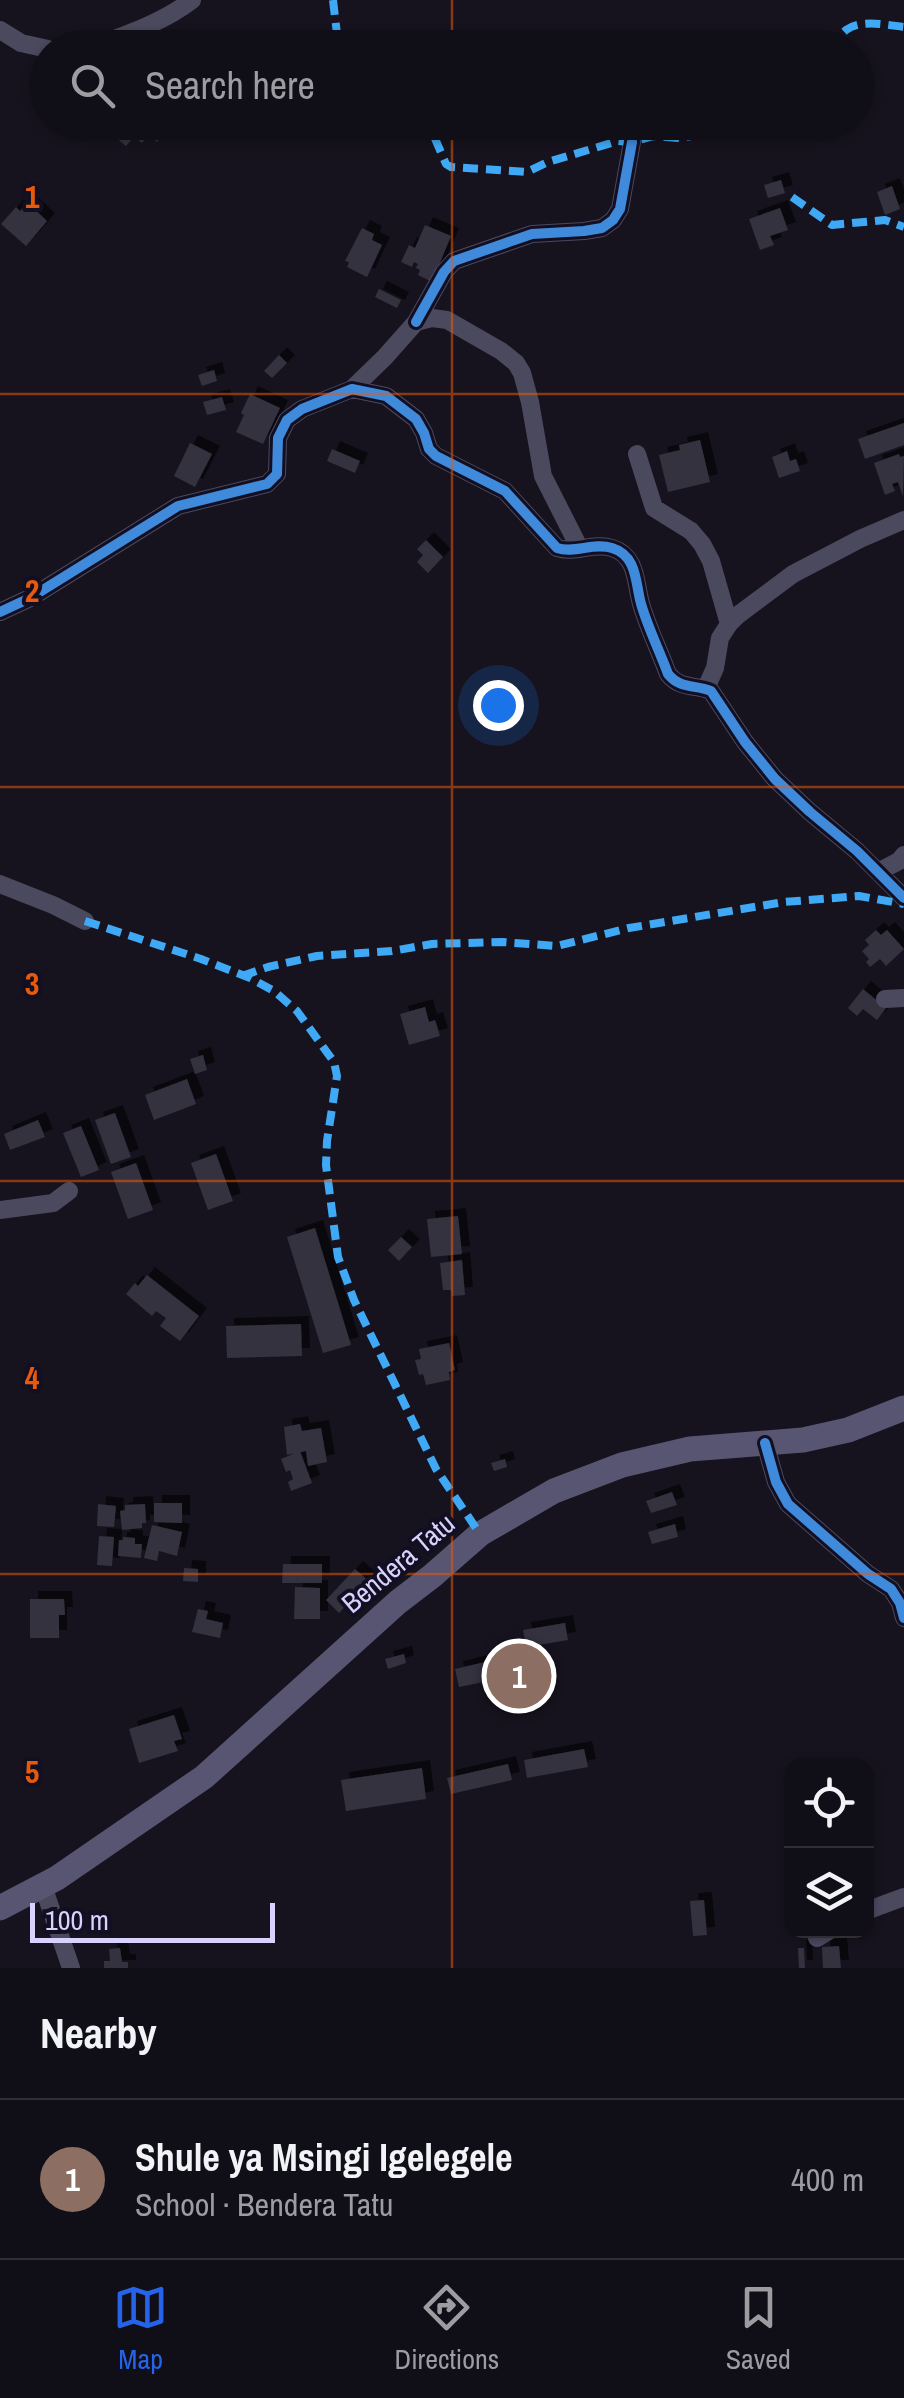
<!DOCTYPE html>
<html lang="en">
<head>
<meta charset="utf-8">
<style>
  :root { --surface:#100e16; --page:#1e1c23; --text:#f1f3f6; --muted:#9c9ca1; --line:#302e35; --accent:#2563eb }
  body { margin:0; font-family:"Archivo Narrow",sans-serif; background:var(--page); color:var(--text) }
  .controls { position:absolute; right:30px; bottom:30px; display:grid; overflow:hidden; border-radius:20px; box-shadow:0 2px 8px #0004 }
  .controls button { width:90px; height:90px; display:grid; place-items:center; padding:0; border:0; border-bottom:2px solid var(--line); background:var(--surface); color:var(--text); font:50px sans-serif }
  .scale { position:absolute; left:30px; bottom:25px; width:245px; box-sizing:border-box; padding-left:10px; border:5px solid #d8d2fd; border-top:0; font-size:28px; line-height:35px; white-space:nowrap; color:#d8d2fd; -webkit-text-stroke:8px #130f22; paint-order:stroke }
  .you { position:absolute; left:498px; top:705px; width:35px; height:35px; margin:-25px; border:8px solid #fff; border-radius:50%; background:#1a73e8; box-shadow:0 0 0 15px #1a73e833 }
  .badge { display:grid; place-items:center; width:65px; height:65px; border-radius:50%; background:var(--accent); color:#fff; font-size:32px; font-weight:700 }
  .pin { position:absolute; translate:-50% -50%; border:5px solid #fff; box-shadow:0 2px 10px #0006 }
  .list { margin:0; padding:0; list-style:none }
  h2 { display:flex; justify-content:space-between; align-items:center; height:130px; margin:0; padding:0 40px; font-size:42px }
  h2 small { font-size:32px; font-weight:400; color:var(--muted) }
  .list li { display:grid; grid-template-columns:65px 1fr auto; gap:30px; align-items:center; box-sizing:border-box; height:160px; padding:0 40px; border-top:2px solid var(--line) }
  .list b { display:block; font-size:38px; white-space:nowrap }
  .list p { margin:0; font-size:32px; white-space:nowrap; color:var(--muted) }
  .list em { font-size:32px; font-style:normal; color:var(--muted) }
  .icon { flex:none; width:55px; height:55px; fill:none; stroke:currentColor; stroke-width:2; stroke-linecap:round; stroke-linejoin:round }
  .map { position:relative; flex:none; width:904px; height:1968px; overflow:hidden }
  .search { position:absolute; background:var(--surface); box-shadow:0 2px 8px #0004; left:30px; right:30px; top:30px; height:110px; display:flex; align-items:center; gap:25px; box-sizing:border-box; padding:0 35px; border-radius:55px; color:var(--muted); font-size:38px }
  .sheet { height:290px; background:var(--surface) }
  nav { display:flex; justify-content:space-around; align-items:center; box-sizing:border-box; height:140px; border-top:2px solid var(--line); background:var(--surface); font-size:28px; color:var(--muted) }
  nav a { display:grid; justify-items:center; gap:5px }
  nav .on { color:var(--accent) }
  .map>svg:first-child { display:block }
  .building { fill:#343140; filter:url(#shadow) }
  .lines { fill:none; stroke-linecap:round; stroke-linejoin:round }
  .street { stroke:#4b495e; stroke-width:18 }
  .secondary { stroke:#575571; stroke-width:25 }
  .quiet { stroke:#3fa9f5; stroke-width:8; stroke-dasharray:15 8; stroke-linecap:butt }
  .cycleway-casing { stroke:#130f22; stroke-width:16 }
  .cycleway { stroke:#408adc; stroke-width:10 }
  .grid { fill:none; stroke:#e8590c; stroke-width:2.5; stroke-opacity:0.55 }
  .labels { text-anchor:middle; stroke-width:8; stroke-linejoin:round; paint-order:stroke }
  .street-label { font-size:28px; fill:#d8d2fd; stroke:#130f22 }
  .grid-label { font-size:32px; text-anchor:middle; font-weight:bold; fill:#e8590c; stroke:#130f22; stroke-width:8; stroke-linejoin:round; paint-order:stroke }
</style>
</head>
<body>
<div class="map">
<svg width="904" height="1968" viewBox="0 0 904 1968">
  <defs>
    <filter id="shadow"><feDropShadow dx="8" dy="-8" stdDeviation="0" flood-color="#0009"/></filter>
  </defs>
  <rect width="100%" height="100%" fill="#16131e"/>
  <path class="building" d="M112,122H167L171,125L157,142L148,135L142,143L134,137L126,146L106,130Z
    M618,122H650L651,127L621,134Z
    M781,180L785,193L768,198L764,185Z
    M892,186L900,209L885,215L877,192Z
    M27,202L47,221L26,246L1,224L16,207L20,211Z
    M780,208L788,230L770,236L774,245L760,250L749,219Z
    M425,225L451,236L432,282L418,275L420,270L416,268L418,264L414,262L412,267L401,262L409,245L415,248Z
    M362,228L374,234L372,240L382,245L367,277L347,267L349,262L345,261Z
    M379,289L401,300L397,308L375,297Z
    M279,355L287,363L272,378L264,371Z
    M214,370L217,381L202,386L198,375Z
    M250,394L280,408L263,444L236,432L244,415L241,413Z
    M222,397L226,410L207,415L203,402Z
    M904,423V445L865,459L858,439Z
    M700,440L710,482L668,492L659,455L680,450L679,445Z
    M190,443L212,454L195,487L174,476Z
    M332,449L360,461L355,473L327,461Z
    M787,451L790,461L796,459L800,471L779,478L772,457Z
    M899,454L900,457L904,456L903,497L898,482L892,484L895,491L885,495L874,463Z
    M426,540L443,557L428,573L417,562L423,555L417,549Z
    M876,930L881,935L887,930L904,949L886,966L880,959L870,967L866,962L869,959L862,951L869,945L865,940Z
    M863,989L886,1008L877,1020L863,1009L857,1016L848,1008Z
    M425,1007L429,1022L435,1020L440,1036L409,1045L400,1014Z
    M203,1055L207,1070L195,1074L190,1059Z
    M187,1079L196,1104L154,1120L145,1095Z
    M115,1113L131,1157L111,1164L95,1120Z
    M38,1120L45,1137L10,1150L4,1134Z
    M81,1126L99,1170L81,1177L63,1133Z
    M216,1154L233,1201L208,1210L191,1163Z
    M136,1163L153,1210L128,1219L111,1172Z
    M458,1216L462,1254L431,1257L427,1219Z
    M315,1228L351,1345L323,1353L287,1237Z
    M401,1237L412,1247L399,1261L388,1250Z
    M462,1260L465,1295L452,1296L451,1290H443L440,1263Z
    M147,1275L199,1316L180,1341L160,1326L166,1318L156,1311L152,1316L126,1294L135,1283L138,1286Z
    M301,1324L302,1356L227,1358L226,1326Z
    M449,1343L455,1370L449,1372L450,1380L426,1385L423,1374L419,1375L415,1360L421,1359L419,1349Z
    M300,1424L302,1431L321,1428L327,1462L308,1466L306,1451L287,1455L284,1427Z
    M300,1451L312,1483L291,1491L288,1482L293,1479L290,1470L286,1472L281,1459Z
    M505,1459L507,1467L494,1471L491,1463Z
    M672,1492L677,1505L651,1513L646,1501Z
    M154,1503H182V1523L154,1522Z
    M98,1504L116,1506L114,1527L97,1526Z
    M145,1504L146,1523H142V1528L122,1530L120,1511L125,1510V1505Z
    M675,1524L678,1537L652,1544L648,1532Z
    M152,1525L182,1532L177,1556L159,1551L157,1561L144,1558Z
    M99,1536L114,1537L112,1566L97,1565Z
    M123,1537L135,1538V1544H142L141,1558L118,1556L119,1540H123Z
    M283,1564H322V1583H282Z
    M184,1568L198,1569V1582L183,1581Z
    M355,1569L369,1581L339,1613L326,1600Z
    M295,1587L320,1588V1619H294Z
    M30,1599H64L65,1615H59V1638H30Z
    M198,1609L208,1611L206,1619L223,1623L220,1638L192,1632Z
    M565,1623L568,1640L526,1647L523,1630Z
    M404,1654L406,1663L388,1669L385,1659Z
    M485,1662L489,1681L459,1687L455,1669Z
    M174,1715L182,1739L174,1741L178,1751L139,1763L129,1729Z
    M584,1749L588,1767L527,1778L524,1760Z
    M508,1764L512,1780L451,1794L447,1778Z
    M422,1768L426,1799L346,1811L341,1780Z
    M704,1900L707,1935L693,1936L690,1901Z
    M839,1946L841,1968H823L822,1947Z
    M120,1948L122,1962H128V1968H104V1961H110L109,1949Z
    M798,1948H804L805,1968H799Z"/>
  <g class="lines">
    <path class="street" d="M0,30L21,43L48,49
      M90,48C125,35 162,23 192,0
      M416,322L444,272L454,261L532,234L584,231L602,228L613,220L620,209L632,142
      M352,389L385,357L416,322L432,318L447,320L501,351L516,363L522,373L530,402L543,476L580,549
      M637,454L654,508L691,531L702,544L711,561L729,624
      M0,612L30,598L178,506L267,484L277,474L278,438L287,420L302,409L352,389L386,396L416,419L424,433L429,449L436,456L505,491L557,548C575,554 593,542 612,548C639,556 635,587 642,607C649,630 660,652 668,674C681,690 695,684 711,691L745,742L775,779L810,812L857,851L904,898
      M706,688L715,668L720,638L729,624L738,615L793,574L860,539L904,520
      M878,872L899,861L904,855
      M0,884L53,905L85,921
      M885,999L904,998
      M0,1210L53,1203L69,1191
      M765,1443L776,1482L788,1504L868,1574L891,1589L900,1603L904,1618
      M43,1886L71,1968
      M866,1911L904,1897
      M817,1938L830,1930"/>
    <path class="secondary" d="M0,1908L57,1878L204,1777L398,1602L432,1576L480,1534L554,1491L622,1465L690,1449L803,1440L848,1430L904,1408"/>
    <path class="quiet" d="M333,0L337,34L348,48
      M828,48C835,43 839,36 846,30C861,19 887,25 904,27
      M419,122L433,134L446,164L451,167L527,172L548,162L618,141L632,142L654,136L677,138L699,135L718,122
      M792,197L832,225L885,220L904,227
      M85,921L201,959L250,978L274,991L297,1011L334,1062L337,1076L327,1141L326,1165L338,1257L354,1300L436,1469L480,1534
      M242,976L268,967L317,956L392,951L432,944L502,942L557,946L629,928L784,902L859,896L904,904"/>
    <defs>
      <path id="cycleway" d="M416,322L444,272L454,261L532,234L584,231L602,228L613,220L620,209L632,142
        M0,612L30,598L178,506L267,484L277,474L278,438L287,420L302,409L352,389L386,396L416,419L424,433L429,449L436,456L505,491L557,548C575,554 593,542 612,548C639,556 635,587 642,607C649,630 660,652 668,674C681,690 695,684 711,691L745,742L775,779L810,812L857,851L904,898
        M765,1443L776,1482L788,1504L868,1574L891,1589L900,1603L904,1618"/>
    </defs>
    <use href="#cycleway" class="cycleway-casing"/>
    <use href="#cycleway" class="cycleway"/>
  </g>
  <path class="grid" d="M452,0V48M452,122V1968M0,394H904M0,787H904M0,1181H904M0,1574H904"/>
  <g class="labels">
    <g class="street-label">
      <text transform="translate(398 1563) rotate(-40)" y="10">Bendera Tatu</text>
    </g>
  </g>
  <g class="grid-label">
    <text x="32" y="208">1</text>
    <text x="32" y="602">2</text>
    <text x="32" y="995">3</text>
    <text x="32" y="1389">4</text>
    <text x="32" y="1783">5</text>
  </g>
</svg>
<div class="controls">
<button><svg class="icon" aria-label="locate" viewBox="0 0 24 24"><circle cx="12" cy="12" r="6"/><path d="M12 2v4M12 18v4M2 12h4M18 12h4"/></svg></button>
<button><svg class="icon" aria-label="layers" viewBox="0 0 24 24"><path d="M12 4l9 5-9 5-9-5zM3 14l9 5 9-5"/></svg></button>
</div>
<div class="scale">100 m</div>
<div class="you"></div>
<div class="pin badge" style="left:519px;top:1676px;background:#8d6e63">1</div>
<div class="search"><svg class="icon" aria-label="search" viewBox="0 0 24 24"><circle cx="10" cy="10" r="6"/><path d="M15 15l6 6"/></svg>Search here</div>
</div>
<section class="sheet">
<h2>Nearby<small></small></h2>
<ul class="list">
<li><span class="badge" style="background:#8d6e63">1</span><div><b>Shule ya Msingi Igelegele</b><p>School · Bendera Tatu</p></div><em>400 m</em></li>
</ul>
</section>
<nav>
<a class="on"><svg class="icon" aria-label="map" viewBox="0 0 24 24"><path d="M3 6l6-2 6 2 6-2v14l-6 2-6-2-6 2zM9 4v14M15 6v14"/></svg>Map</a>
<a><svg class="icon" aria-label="directions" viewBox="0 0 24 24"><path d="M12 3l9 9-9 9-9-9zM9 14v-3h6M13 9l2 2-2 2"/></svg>Directions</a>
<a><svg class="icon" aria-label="saved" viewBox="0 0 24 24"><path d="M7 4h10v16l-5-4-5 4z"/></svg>Saved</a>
</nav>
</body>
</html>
